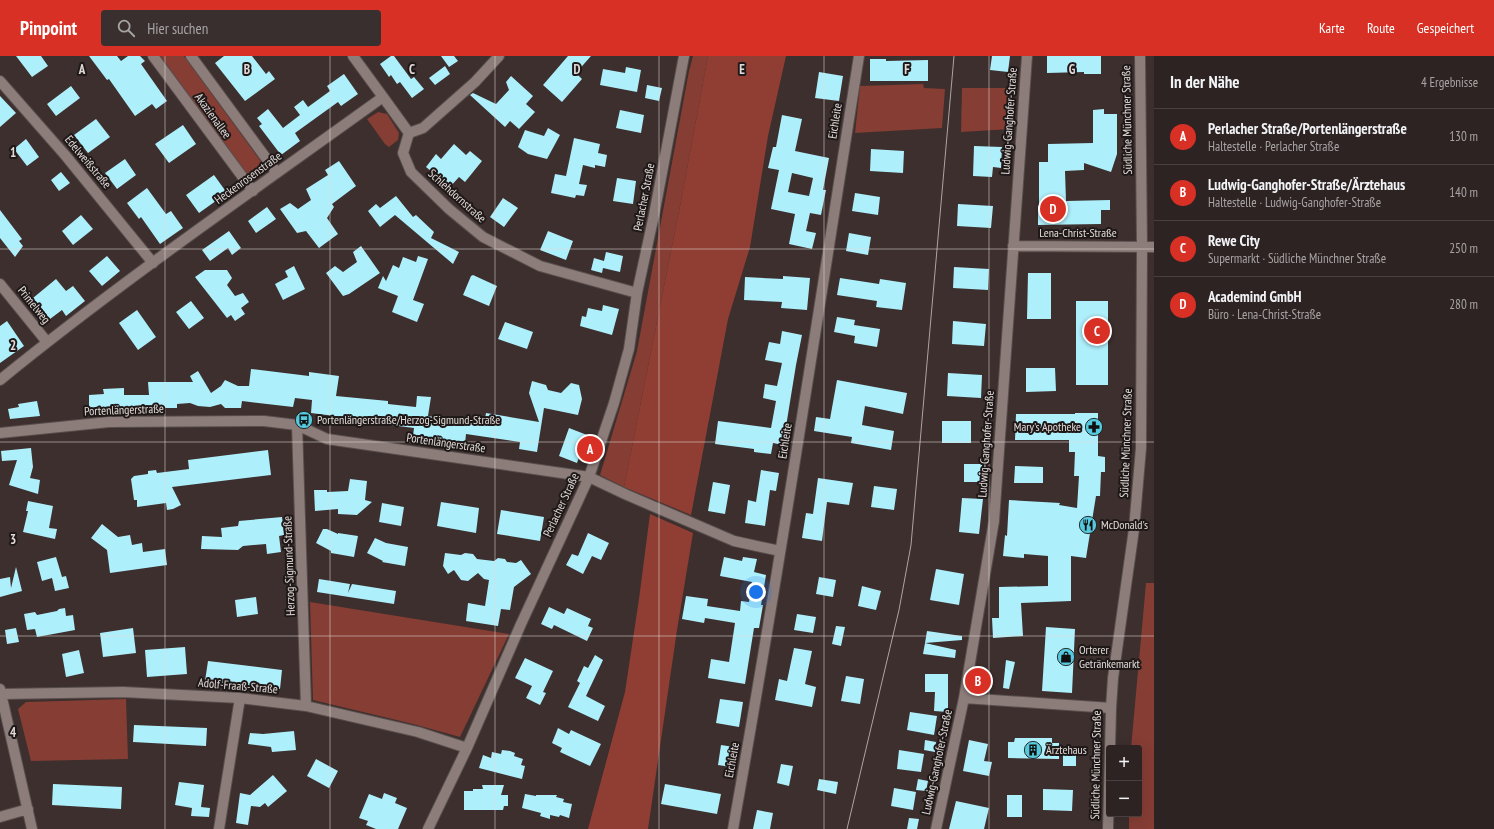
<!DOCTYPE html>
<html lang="de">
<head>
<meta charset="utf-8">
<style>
  :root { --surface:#2d2322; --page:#392f2f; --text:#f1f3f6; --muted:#a7a4a5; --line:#484040; --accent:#d93025 }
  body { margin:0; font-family:"PT Sans Narrow",sans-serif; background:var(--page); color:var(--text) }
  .controls { position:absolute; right:12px; bottom:12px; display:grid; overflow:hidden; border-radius:4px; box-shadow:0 4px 16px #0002 }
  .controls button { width:36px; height:36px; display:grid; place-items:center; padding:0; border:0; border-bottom:1px solid var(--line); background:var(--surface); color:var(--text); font:20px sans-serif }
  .you { position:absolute; left:756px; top:536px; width:14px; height:14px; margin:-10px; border:3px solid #fff; border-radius:50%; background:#1a73e8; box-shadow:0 0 0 6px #1a73e833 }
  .badge { display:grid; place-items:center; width:26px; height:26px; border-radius:50%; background:var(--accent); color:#fff; font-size:13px; font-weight:700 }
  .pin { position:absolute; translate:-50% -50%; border:2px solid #fff; box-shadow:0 1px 4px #0006 }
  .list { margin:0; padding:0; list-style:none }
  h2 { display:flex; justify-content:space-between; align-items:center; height:52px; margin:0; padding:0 16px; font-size:17px }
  h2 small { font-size:13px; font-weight:400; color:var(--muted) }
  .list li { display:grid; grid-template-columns:26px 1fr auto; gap:12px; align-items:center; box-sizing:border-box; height:56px; padding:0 16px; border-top:1px solid var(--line) }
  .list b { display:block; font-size:15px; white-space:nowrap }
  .list p { margin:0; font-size:13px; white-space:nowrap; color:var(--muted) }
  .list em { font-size:13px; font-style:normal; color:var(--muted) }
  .icon { flex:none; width:22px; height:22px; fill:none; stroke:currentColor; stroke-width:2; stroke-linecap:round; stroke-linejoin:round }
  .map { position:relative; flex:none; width:1154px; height:773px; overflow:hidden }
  header { display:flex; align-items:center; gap:24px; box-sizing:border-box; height:56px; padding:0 20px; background:var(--accent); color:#fff }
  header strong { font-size:19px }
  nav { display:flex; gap:22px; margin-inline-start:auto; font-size:14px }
  .search { width:280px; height:36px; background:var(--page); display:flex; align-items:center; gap:10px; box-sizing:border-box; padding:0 14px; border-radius:4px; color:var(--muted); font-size:15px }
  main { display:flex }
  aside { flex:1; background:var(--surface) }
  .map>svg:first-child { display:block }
  .green { fill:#853d34 }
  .forest { fill:#903e34 }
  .building { fill:#aeeffc; fill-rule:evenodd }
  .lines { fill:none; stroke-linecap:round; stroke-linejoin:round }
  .street-casing { stroke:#584e4c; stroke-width:12 }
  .secondary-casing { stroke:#584e4c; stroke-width:12 }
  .street { stroke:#8c7d7a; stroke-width:10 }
  .secondary { stroke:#8c7d7a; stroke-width:10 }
  .tram { stroke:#aea4a2; stroke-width:1 }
  .grid { fill:none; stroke:#e2dad8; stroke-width:1; stroke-opacity:0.55 }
  .labels { text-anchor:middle; stroke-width:4; stroke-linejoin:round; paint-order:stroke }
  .street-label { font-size:12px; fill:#e2dad8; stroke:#1e1918 }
  .poi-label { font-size:12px; fill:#e2dad8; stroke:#1e1918; text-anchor:start }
  .grid-label { font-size:13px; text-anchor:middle; font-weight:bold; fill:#e2dad8; stroke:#1e1918; stroke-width:4; stroke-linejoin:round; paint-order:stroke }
</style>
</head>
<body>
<header>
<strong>Pinpoint</strong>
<div class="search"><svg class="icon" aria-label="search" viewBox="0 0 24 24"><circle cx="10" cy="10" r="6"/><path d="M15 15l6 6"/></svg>Hier suchen</div>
<nav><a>Karte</a><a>Route</a><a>Gespeichert</a></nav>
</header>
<main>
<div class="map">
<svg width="1154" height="773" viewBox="0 0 1154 773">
  <rect width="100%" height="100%" fill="#3c2f2d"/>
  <path class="green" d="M160,0H184L265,111C264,122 257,125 248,120Z
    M693,0H708L681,145L624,431L600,419L637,295L689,15Z
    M923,28L924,32L945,33L942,72L855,77L860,30Z
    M962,32H1014L1011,73L961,76Z
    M378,56L387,58L399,77L398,84L389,91L385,88L367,63Z
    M1146,527H1154V773H1129V758H1139V692H1131Z
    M310,546L509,578L460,681L413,668L313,644Z
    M126,643L128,703L31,705L18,653L26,646Z"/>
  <path class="forest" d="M708,0H786L768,80L750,191L728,263L691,459L624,431L681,145Z
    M650,458L693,477L677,574L648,773H588L625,636L639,543Z"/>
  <path class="building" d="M16,0H41L48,10L32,21Z
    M89,0H117L121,5L128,0H140L145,5L141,8L167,45L156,53L152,48L135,60L109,23L107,24Z
    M224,0H252L266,18L269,15L275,23L245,45L215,7Z
    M391,0H394L411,23L414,21L424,33L412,42L400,26L397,28L391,19L389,21L380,8Z
    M441,0H454L458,5L449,11Z
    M568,0H591L576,17L582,23L562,46L543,29Z
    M992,0H1010L1008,16L990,14Z
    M1047,0H1101V18H1084V16L1047,17Z
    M870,3H886V5L928,4V25H870Z
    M445,10L450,18L435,29L429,22Z
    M626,11L641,14L637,36L600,29L603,13L625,17Z
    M819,16L843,20L839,45L815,42Z
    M344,18L358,38L341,50L338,46L295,77L300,85L281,99L259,70L262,68L257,62L268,53L283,72L300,59L294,51L303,44L308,51L330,35L327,30Z
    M511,20L533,40L526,48L535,56L519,73L510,65L505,71L470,39L473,37L496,48L509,34L506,26Z
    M647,29L662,32L659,45L645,42Z
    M71,30L80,42L56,60L47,48Z
    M0,40L16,57L0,71Z
    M1104,53V58H1117V98L1111,116L1084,107V114L1065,115L1066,145L1110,144V154H1101V168L1038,169V150H1039V106H1048V88L1093,87V54Z
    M620,54L644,59L641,77L616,72Z
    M782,59L802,63L795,95L829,102L823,134H826L821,159L810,157L806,175L816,177L812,193L789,188L795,158L771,153L779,114L768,112L773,91H776ZM792,117L813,122L809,140L788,136Z
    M96,63L110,81L88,97L74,79Z
    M183,69L196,88L169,107L155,88Z
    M548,72L560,79L547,103L528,98L518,91L525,74L544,80Z
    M574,82L600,88L598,97L607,99L605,111L595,109V112L583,109L579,128L587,129L584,140L576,139L575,142L551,137L555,118L566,120Z
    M26,83L39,101L27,110L14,93Z
    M454,88L466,99L470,95L482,105L465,126L459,121L450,131L426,111L436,98L441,103Z
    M974,90L1002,91L1001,112L993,111L992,121L973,120Z
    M871,93L904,95L903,117L870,115Z
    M125,103L136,119L117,133L105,117Z
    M339,105L356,130L332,148L334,151L327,162L338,178L319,192L306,175L297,177L280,153L290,147L298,153L311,144L306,133L328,119L325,114Z
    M61,116L70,127L59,135L51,124Z
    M214,119L227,137L199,157L186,139Z
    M617,122L636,125L633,148L613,145Z
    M147,132L166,158L171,155L183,172L160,188L141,161L139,163L127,147Z
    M855,137L880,141L878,159L852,155Z
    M396,140L413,161L416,159L434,176L431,182L459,196L453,208L395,159L380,171L368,155L376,148L380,152Z
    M503,142L518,152L504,171L490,161Z
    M958,148L993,150L991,172L957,170Z
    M267,151L276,163L256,177L248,165Z
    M0,154L22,183L19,185L23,190L15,201L0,182Z
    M81,159L93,173L73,189L62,175Z
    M229,175L241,192L232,199L228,192L210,205L202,194Z
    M548,175L573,185L566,204L540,194Z
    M849,177L871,181L868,199L846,195Z
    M361,190L380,217L349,238L343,240L326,217L335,210L343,216L357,206L353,196Z
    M606,196L623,200L620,216L603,212L602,217L591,214L594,202L604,205Z
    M107,200L120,215L102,230L89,215Z
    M418,200L428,203L413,244L424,248L417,266L392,256L398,240L378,232L383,220L386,225L393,209L399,212L403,201L416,206Z
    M294,210L305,233L283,244L275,228L288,221L285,215Z
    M954,211L989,213L988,234L953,232Z
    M205,214H227L232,222L227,229L235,240L243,237L249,246L241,252L245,258L235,265L231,259L227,262L195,221Z
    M1028,217H1051V263H1027Z
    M473,219L497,230L489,250L463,239L471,220Z
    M783,220L810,222L807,254L781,252L782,246L744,244L745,221L783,223Z
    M840,222L879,228L880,223L906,227L902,254L876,251L877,245L837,239Z
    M56,223L66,235L73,230L85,245L66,260L62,254L50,263L33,242Z
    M191,245L204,262L189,273L176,256Z
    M1076,245H1108V329H1076Z
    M603,249L619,253L612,279L580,270L582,260L586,261L588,252L602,255Z
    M137,254L156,281L138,294L119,267Z
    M837,261L855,264L854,269L880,273L877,291L854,287L855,280L834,276Z
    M7,265L24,290L0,307V270Z
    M953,265L986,268L984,290L952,288Z
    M505,266L533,276L527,293L498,283Z
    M782,275L802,279L796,309L783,389L773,387L771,398L754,396V393L715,388L718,365L771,372L776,345L763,342L765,328L777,330L782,307L765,304L769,286L780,288Z
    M1026,312H1055L1056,335L1026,336Z
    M251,313L309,320V316L339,320L336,340L388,345V348L416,351L417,340L431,341L428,360L484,368L486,357L539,366L529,337L532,325L546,329L548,334L561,337L571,327L579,329L582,343L578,359L544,352L537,396L519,393L520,386L466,378L465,388L436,384V383L413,380L414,372L359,365V363L311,357L312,344L295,342L293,351L242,345L241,352H225L221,348L210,351L198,350L190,347L177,348V352H149V351L89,352V339L104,338L103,333L124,332V339H149L148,326H193L190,320L198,315L211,337L221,330L225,324L238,330H249Z
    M948,317L982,319L981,342L947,340Z
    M837,324L907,337L903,358L865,350L862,369L894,375L891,394L851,387L852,381L814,375L816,361L830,363Z
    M37,345L40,360L10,363L8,353L19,351L18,348Z
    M1075,357H1098V400L1105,401V416H1101L1100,440H1096L1086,502L1071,500V545L1021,547L1023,580L993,582L992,562H999V531L1048,530V500L1024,498V502L1003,500L1005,479L1007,480L1009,444L1060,447L1059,449L1077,452L1079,420H1074L1075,396H1069V384H1015L1016,358H1075Z
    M942,365H971V387H942Z
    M569,372L587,379L577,407L559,400Z
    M31,392L33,411L30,422L40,424L38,438L9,429L17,404L2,405L1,395Z
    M268,394L271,419L172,431L181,449L173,453L167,454L166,447L137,451V444H134L131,423L134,420L148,418V415L156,414L157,417L189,413L188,404Z
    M964,408H982V426H964Z
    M1015,410L1043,411V427H1014Z
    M761,414L779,417L776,435L770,434L765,470L745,467L748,444L756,446Z
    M818,422L853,427L849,449L827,446L822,485L802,482L806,457L813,458Z
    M350,423L367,425L365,444L372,446L357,459L338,458V453L315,455L314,434H327V436L348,435Z
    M713,426L730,429L725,458L708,455Z
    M874,430L897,433L894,454L871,451Z
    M962,442L983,443L979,478L959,476Z
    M28,445L53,450L49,472L57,473L55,483L23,476L28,455H26Z
    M441,446L479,452L476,477L437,470Z
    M382,447L404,451L401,470L379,466Z
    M501,454L544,461L540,485L497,478Z
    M282,461L284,479L279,480L281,496L267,498L266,488L243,490L238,494L201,493L202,480L222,481L221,472L238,470L239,465Z
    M102,468L118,481L130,479L132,489L142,487L143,496L165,493L167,509L110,517L107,494L91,482Z
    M323,473H327L338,478V477L358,480L354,501L331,497V495L316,487Z
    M588,477L609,487L601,504L592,500L583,518L566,509L572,498L578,500Z
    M375,482L386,487L408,491L405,510L382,506L383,505L367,497Z
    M445,497L461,499L465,497L473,498L477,503L494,505L498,502L505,503L507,506L516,507L521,504L531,518L514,531L510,554L501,553L498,570L466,565L468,547L485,550L489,524L484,523L478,517L468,525L461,524L454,514L448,518L443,510Z
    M56,501L62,521L66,520L69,532L55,535L52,522L42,525L37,506Z
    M724,501L742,505L743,501L757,503L754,516L766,519L761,549H763L759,572H754L745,628L708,622L711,603L729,606L735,567L705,562L704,567L682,563L686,540L708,543L707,550L740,555L741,545L749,546L752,526L720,520Z
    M16,511L22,535L0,541V523L10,521L11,532Z
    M936,513L964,518L959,549L930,544Z
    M819,521L836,524L833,541L816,538Z
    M319,523L350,528L348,537L352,528L396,535L394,548L317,536Z
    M862,530L881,535L876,554L858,550Z
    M256,541L258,558L237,561L235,544Z
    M549,551L564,558L567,552L591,563L588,570L593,572L587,585L554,569L552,573L541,568Z
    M65,552L66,560L73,559L75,574L37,581L35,573L27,574L24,558L35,556L37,559L57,555L59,553Z
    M797,558L816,561L813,577L794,574Z
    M836,570L845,571L841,590L832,588Z
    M1046,571L1075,573L1072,637L1042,635Z
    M16,572L19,586L7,588L5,574Z
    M133,572L136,597L103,601L100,577Z
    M927,575L962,580V584L925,587Z
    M925,587L956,594L955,602L923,598Z
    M185,591L187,618L147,621L145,594Z
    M794,592L812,595L805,628L816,631L812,651L775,644L779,623L787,625Z
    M79,594L84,617L66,621L62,598Z
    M595,599L603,604L586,640L605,650L598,665L568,651L580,627L577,625L584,610L588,612Z
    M525,602L553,615L543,636L546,637L540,649L526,642L532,630L515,622Z
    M1006,604L1015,606L1009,633L1003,632Z
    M208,605L282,614L280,633L205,625Z
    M925,618H948V656L934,655L935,636H925Z
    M846,620L864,623L860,648L841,645Z
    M720,643L743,646L739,671L716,667Z
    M910,656L937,660L934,679L907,674Z
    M134,669L207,672L206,690L133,686Z
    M558,672L569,678L571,674L601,688L590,710L560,696L562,692L552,687Z
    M294,675L296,694L272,696L271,691L248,688L250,677L263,678Z
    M1015,682H1052V687H1059V703L1008,702V686H1014Z
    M925,684L936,686L935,696L924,694Z
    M969,684L988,688L984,705L992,706L989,720L963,715Z
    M721,689L734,691L731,711L718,709Z
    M502,694L510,695L515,697L514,700L523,703L521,709L525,710L522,723L479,712L483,699L491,702L492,696L501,698Z
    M899,694L924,698L921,716L897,713Z
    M1063,697H1076V710H1063Z
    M316,703L338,715L329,732L307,720Z
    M781,708L793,710L789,730L777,727Z
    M273,719L287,735L268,751L265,747L260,751L251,750L248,769L236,767L240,737L250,739Z
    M819,723L838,726L836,738L817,734Z
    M918,723L928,725L926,735L916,734Z
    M179,726L204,729L201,751L210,752L209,761L191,760L192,752L175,749Z
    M53,728L122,731L121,753L52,749Z
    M665,728L721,738L717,758L661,748Z
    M482,729H504L501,739H508V750H504L503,754H464V735H473V733H483Z
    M894,732L916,736L913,754L891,750Z
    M1043,733L1073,734L1072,755L1043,754Z
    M384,737L397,742L395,747L407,752L398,773H376L366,769L368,765L359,762L369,738L382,743Z
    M525,738L536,740V739H557L556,741L564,743L563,746L572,748L569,762L560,759L559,761L550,759V763L540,760L541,757L522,752Z
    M1007,739H1022V761H1007Z
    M956,745L989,752L984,773H949Z
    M757,754L773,757L770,773H753Z
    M909,762L919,763L917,773H907Z"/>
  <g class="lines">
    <defs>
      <path id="street" d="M153,0L253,135
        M191,0L277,117
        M353,0L383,41
        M0,25L65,99L153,207
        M409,77L403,97L411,116L449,153L483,181L540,210L637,237
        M1013,190L1154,191
        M0,228L47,286
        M0,324C123,224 254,134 383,41L409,77L423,72L475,26L499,0
        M297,369L306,650
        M0,377L109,366L264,365L297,369L327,383L589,421L627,439L734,485L780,495
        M0,633L32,773
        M2,638L123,636L240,642L306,650L418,676L467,692
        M964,642L1111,652
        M0,761L28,753
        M219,773L240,642
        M428,773L467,692L521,568L589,421L614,347L629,293L637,237L654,159L684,0
        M733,773C779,516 818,258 859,0
        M936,773L964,642L994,465L1027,0"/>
      <path id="secondary" d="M1108,773L1111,652L1113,622L1134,473L1141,392L1142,190L1140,0"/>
    </defs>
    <use href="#street" class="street-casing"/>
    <use href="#secondary" class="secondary-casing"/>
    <use href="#street" class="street"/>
    <use href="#secondary" class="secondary"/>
    <path class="tram" d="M847,773L899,554L911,489L954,0"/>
  </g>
  <path class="grid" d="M165,0V773M330,0V773M495,0V773M659,0V773M824,0V773M989,0V773M0,193H1154M0,386H1154M0,580H1154"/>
  <defs>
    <symbol id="bus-disc" viewBox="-11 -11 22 22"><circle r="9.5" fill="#55cade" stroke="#1e1918"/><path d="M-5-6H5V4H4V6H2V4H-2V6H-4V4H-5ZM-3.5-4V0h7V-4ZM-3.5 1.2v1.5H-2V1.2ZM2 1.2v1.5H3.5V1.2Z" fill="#111"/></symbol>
    <symbol id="pharmacy-disc" viewBox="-11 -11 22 22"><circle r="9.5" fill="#55cade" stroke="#1e1918"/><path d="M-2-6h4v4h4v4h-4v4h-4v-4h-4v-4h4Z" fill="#111"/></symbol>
    <symbol id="restaurant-disc" viewBox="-11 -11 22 22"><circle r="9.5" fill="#55cade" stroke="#1e1918"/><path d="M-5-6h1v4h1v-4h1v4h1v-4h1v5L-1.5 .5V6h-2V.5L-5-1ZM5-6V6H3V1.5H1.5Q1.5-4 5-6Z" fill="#111"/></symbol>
    <symbol id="shop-disc" viewBox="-11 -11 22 22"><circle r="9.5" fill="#55cade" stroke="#1e1918"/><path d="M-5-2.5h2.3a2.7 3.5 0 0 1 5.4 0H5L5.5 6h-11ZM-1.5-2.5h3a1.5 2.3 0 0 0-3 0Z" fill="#111"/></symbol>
    <symbol id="building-disc" viewBox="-11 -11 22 22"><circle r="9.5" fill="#55cade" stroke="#1e1918"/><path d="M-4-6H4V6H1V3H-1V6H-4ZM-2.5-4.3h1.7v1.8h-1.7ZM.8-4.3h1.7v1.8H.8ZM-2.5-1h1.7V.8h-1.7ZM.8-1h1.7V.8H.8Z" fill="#111"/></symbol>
  </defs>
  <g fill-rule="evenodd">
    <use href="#bus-disc" x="294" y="354" width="20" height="20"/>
    <use href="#pharmacy-disc" x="1084" y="361" width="20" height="20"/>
    <use href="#restaurant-disc" x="1078" y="459" width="20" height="20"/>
    <use href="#shop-disc" x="1056" y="591" width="20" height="20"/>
    <use href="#building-disc" x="1023" y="684" width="20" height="20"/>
  </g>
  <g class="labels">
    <g class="street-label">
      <text transform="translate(213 60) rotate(54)" y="4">Akazienallee</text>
      <text transform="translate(1127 64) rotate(-91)" y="4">Südliche Münchner Straße</text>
      <text transform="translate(835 65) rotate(-81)" y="4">Eichleite</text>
      <text transform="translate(1009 65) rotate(-86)" y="4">Ludwig-Ganghofer-Straße</text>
      <text transform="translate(88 106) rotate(50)" y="4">Edelweißstraße</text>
      <text transform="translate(248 122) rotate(-36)" y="4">Heckenrosenstraße</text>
      <text transform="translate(457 140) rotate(42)" y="4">Schlehdornstraße</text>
      <text transform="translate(644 141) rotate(-79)" y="4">Perlacher Straße</text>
      <text x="1078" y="181">Lena-Christ-Straße</text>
      <text transform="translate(34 249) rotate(51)" y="4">Primelweg</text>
      <text transform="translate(124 354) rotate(-2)" y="4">Portenlängerstraße</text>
      <text transform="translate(785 385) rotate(-81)" y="4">Eichleite</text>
      <text transform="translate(446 387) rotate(8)" y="4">Portenlängerstraße</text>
      <text transform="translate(1126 387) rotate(-88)" y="4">Südliche Münchner Straße</text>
      <text transform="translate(986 388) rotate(-86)" y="4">Ludwig-Ganghofer-Straße</text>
      <text transform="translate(561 449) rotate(-65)" y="4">Perlacher Straße</text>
      <text transform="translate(289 510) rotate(-92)" y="4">Herzog-Sigmund-Straße</text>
      <text transform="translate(238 630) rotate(5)" y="4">Adolf-Fraaß-Straße</text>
      <text transform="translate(732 704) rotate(-80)" y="4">Eichleite</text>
      <text transform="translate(937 706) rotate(-78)" y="4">Ludwig-Ganghofer-Straße</text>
      <text transform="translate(1096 709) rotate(-89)" y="4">Südliche Münchner Straße</text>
    </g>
    <g class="poi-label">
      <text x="317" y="368">Portenlängerstraße/Herzog-Sigmund-Straße</text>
      <text x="1081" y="375" text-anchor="end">Mary's Apotheke</text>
      <text x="1101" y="473">McDonald's</text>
      <text x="1079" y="598">Orterer<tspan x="1079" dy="14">Getränkemarkt</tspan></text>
      <text x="1046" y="698">Ärztehaus</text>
    </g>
  </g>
  <g class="grid-label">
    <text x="82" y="18">A</text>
    <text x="247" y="18">B</text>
    <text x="412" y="18">C</text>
    <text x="577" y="18">D</text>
    <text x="742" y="18">E</text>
    <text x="907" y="18">F</text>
    <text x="1072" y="18">G</text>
    <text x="13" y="101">1</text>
    <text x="13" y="294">2</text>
    <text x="13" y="488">3</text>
    <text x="13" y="681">4</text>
  </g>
</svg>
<div class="controls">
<button>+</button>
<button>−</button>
</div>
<div class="you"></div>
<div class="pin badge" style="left:590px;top:393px">A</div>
<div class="pin badge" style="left:978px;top:625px">B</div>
<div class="pin badge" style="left:1097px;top:275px">C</div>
<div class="pin badge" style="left:1053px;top:153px">D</div>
</div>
<aside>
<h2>In der Nähe<small>4 Ergebnisse</small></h2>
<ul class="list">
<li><span class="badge">A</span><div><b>Perlacher Straße/Portenlängerstraße</b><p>Haltestelle · Perlacher Straße</p></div><em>130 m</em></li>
<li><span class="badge">B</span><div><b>Ludwig-Ganghofer-Straße/Ärztehaus</b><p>Haltestelle · Ludwig-Ganghofer-Straße</p></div><em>140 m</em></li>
<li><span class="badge">C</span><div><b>Rewe City</b><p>Supermarkt · Südliche Münchner Straße</p></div><em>250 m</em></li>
<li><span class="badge">D</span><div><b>Academind GmbH</b><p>Büro · Lena-Christ-Straße</p></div><em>280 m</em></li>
</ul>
</aside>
</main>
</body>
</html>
